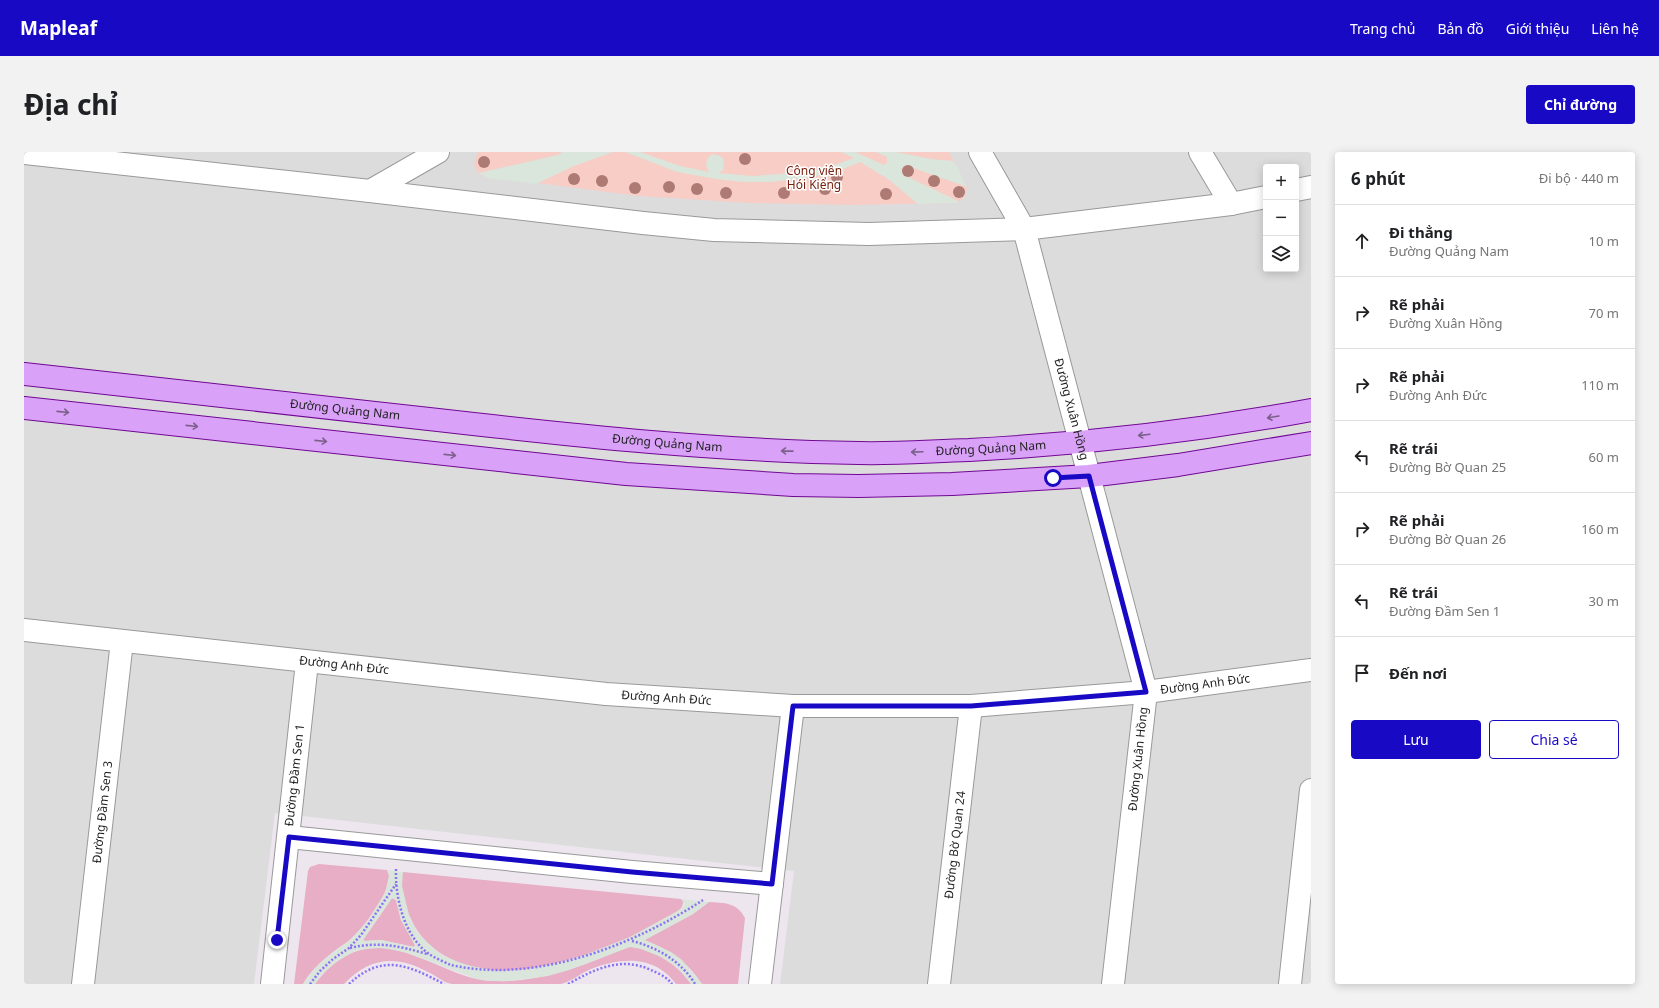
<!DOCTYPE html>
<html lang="vi">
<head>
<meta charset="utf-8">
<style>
  :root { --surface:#fff; --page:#f2f2f2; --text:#202124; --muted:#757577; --line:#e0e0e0; --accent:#1809c5 }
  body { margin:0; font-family:"Noto Sans",sans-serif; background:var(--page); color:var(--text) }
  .controls { position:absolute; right:12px; top:12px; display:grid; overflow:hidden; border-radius:4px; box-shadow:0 2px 10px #0003 }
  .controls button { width:36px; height:36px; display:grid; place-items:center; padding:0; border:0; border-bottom:1px solid var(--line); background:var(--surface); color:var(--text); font:20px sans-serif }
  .stop { position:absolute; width:12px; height:12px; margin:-9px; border:3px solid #1809c5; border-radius:50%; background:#fff }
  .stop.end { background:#1809c5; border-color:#fff; box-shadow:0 1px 4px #0008 }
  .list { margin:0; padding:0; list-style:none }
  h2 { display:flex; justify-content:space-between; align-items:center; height:52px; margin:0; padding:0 16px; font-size:17px }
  h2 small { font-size:13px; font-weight:400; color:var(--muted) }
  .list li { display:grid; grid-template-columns:26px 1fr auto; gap:12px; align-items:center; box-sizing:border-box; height:72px; padding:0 16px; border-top:1px solid var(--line) }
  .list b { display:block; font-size:15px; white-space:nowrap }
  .list p { margin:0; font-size:13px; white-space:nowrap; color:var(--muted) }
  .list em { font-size:13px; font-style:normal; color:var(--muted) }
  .actions { display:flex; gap:8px; padding:12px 16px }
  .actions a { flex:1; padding:9px 0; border:1px solid var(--accent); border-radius:4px; text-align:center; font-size:14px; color:var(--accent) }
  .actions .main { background:var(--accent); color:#fff }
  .icon { flex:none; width:22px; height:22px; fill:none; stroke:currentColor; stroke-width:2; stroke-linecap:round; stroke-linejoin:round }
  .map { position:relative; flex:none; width:1287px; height:832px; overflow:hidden; border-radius:4px }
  header { display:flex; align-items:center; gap:24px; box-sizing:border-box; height:56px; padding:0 20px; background:var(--accent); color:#fff }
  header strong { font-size:19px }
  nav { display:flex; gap:22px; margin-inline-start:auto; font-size:14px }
  .intro { display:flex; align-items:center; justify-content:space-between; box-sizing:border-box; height:96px; padding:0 24px }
  h1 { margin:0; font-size:28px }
  .button { padding:10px 18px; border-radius:4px; background:var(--accent); color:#fff; font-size:14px; font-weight:700 }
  main { display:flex; gap:24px; padding:0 24px }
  aside { flex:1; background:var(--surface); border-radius:4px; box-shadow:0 2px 10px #0003 }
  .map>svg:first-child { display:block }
  .residential { fill:#dcdcdd; fill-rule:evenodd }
  .grass { fill:#e7aec5 }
  .park { fill:#f7cdc5 }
  .plaza { fill:#dae5db; fill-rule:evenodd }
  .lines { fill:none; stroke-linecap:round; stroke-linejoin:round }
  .minor-casing { stroke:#999; stroke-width:24 }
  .major-casing { stroke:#700793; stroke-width:24 }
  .path { stroke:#8a72f4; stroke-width:2.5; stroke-dasharray:2 2; stroke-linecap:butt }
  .minor { stroke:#fff; stroke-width:22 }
  .major { stroke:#d9a2f8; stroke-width:22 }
  .tree { fill:#ad7a74 }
  .oneway { stroke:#7c608c }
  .route { stroke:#1809c5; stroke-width:5 }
  .labels { text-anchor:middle; stroke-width:3; stroke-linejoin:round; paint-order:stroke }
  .park-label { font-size:12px; fill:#792110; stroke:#fff }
  .street-label { font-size:12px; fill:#1f1f1f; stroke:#fff }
</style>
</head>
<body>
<header>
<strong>Mapleaf</strong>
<nav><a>Trang chủ</a><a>Bản đồ</a><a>Giới thiệu</a><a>Liên hệ</a></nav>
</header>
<div class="intro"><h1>Địa chỉ</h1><a class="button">Chỉ đường</a></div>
<main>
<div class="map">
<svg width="1287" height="832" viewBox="0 0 1287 832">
  <rect width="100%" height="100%" fill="#ede6ef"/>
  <path class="residential" d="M0,0H1287V832H756L770,719L251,661L230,832H0ZM1242,15H1272V117H1242Z"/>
  <path class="grass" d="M295,712L363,718C373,732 342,772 332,782C325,790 316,794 308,801C296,810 286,820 279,832H270L284,719L286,715Z
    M379,720L657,747L659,749C660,760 644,765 636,770C592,794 540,816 489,819C450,821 404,806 387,767C381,755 373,733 379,720Z
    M368,746L372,748L377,768L391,793L390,795L357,788L341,789L339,788Z
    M685,750C700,751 713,750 721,766L714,832H678C664,810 644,797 620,788L669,762Z
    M603,795C626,793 655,814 667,832H652C631,803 597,805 567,817C557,821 548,829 537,832C528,832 511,832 501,832C484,832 467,832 450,832C443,832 435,832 428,832C420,831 411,823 404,820C372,803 346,805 320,832H291C299,821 308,812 320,805C370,775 419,827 468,829C516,831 560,814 603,795Z"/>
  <path class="park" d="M454,0H925L943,35C942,43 940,48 931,51L826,53L726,51L615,44L459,24L454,21L450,12Z"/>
  <path class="plaza" d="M538,0H589L550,14L512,32L464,26L454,21L534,3Z
    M601,0H616L656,14L685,20L682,14L683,7L688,2L693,3L698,5L700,9L699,18L695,21L729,24L783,20L811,13L830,6L817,0H831L860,13L863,10V5L852,0H872L907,7L930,9L943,35L881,13L877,17L880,23L936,50L931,51L894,52L864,27L836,10L814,19L788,25L747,30H718L692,27L653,20Z
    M363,718L379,720L378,734L385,763L393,780L406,793L418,803L434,810L447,814L473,819L503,817L528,812L558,804L606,785L650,761L658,756L660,753L659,749L657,747L685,750L669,762L621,788L647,800L658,808L678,832H667L654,816L637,805L617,797L606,795L545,818L524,824L483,829H467L453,827L383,801L370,798L356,796L342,797L331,799L312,810L297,823L291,832H279L290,817L309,800L325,789L342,771L361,741L365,724ZM368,746L372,748L377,768L391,793L390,795L357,788L341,789L339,788Z"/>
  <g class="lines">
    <defs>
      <g id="minor">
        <path id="s1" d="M956,0L1000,77L1122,540L1089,832"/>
        <path d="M1176,0L1207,52"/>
        <path d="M0,1L346,39L619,71L690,78L845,82L1000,77L1207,52L1242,45"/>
        <path d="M1272,38L1287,35"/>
        <path d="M346,39L414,0"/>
        <path id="s2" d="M0,478L582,542L769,554H947L1122,540L1287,518"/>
        <path d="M265,685L608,720L748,732"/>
        <path id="s3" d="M59,832L98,489"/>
        <path id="s4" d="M248,832L283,510"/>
        <path d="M736,832L769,554"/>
        <path id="s5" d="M915,832L947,554"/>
        <path d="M1266,832L1287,638"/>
      </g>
      <g id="major">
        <path id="s6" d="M0,222C138,237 276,253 414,268C554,284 693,299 835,301C871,302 908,299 945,298C1060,292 1174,279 1287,258"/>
        <path d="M0,256L602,322L769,333L835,334L928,332L1065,324L1154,313L1287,291"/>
      </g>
    </defs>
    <use href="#minor" class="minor-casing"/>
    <use href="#major" class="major-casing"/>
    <path class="path" d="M372,717C371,746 380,784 405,802C411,806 420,810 427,813C511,832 608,794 679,748
      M608,789C633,795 658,810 671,832
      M326,796C355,789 375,794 403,802
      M286,832L296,819L309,807L325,796L337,783L372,732
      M325,832C358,801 384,813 420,832
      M544,832C571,817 597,804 627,818C634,821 643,825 648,832"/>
    <use href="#minor" class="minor"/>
    <use href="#major" class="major"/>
  </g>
  <g class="tree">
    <circle cx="721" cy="7" r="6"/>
    <circle cx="460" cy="10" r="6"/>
    <circle cx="884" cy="19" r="6"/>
    <circle cx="813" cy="25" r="6"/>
    <circle cx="550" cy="27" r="6"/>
    <circle cx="578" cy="29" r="6"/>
    <circle cx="910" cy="29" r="6"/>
    <circle cx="645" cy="35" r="6"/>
    <circle cx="611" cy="36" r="6"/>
    <circle cx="673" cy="37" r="6"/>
    <circle cx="801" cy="37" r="6"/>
    <circle cx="935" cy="40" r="6"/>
    <circle cx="702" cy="41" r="6"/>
    <circle cx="760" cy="41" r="6"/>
    <circle cx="862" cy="42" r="6"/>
  </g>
  <defs><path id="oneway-shaft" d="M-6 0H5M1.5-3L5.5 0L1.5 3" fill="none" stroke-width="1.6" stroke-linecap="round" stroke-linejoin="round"/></defs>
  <g class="oneway">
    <use href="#oneway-shaft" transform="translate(39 260) rotate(6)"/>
    <use href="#oneway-shaft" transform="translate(1249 265) rotate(170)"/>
    <use href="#oneway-shaft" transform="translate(168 274) rotate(6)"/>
    <use href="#oneway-shaft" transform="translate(1120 283) rotate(173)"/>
    <use href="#oneway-shaft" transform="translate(297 289) rotate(6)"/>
    <use href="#oneway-shaft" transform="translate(763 299) rotate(-179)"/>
    <use href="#oneway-shaft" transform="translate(893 300) rotate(178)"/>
    <use href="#oneway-shaft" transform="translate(426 303) rotate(6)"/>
  </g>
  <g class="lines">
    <path class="route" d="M253,788L265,685L608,720L748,732L769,554H947L1122,540L1065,324L1029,326"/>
  </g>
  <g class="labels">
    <g class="park-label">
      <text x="790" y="23">Công viên<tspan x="790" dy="14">Hói Kiểng</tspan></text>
    </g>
    <g class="street-label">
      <text dy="4" stroke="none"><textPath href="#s1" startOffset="275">Đường Xuân Hồng</textPath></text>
      <text dy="4" stroke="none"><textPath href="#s6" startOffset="323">Đường Quảng Nam</textPath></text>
      <text dy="4" stroke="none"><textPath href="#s6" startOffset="647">Đường Quảng Nam</textPath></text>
      <text dy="4" stroke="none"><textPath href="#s6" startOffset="971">Đường Quảng Nam</textPath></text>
      <text dy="4" stroke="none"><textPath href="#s2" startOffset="322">Đường Anh Đức</textPath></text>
      <text dy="4" stroke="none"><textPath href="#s2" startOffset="1186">Đường Anh Đức</textPath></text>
      <text dy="4" stroke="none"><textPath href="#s2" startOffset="646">Đường Anh Đức</textPath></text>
      <text transform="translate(1114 607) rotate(-84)" y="4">Đường Xuân Hồng</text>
      <text dy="4" stroke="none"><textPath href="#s4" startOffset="210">Đường Đầm Sen 1</textPath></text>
      <text dy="4" stroke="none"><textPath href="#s3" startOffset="173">Đường Đầm Sen 3</textPath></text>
      <text dy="4" stroke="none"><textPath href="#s5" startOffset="140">Đường Bờ Quan 24</textPath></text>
    </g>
  </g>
</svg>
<div class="controls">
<button>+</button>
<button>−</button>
<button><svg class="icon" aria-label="layers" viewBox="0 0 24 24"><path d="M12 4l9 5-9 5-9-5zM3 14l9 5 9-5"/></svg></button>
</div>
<div class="stop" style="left:1029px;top:326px"></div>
<div class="stop end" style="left:253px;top:788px"></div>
</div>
<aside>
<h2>6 phút<small>Đi bộ · 440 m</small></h2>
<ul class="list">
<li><svg class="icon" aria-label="ahead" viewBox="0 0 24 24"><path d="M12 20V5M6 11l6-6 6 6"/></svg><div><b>Đi thẳng</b><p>Đường Quảng Nam</p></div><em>10 m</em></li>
<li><svg class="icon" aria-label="right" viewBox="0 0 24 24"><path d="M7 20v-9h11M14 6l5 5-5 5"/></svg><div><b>Rẽ phải</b><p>Đường Xuân Hồng</p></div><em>70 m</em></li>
<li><svg class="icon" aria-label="right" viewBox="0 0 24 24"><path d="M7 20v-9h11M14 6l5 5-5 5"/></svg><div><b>Rẽ phải</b><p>Đường Anh Đức</p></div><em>110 m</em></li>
<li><svg class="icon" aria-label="left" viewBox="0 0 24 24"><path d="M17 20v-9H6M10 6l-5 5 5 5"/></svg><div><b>Rẽ trái</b><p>Đường Bờ Quan 25</p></div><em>60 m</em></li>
<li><svg class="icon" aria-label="right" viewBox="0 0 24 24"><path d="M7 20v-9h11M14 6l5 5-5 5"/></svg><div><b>Rẽ phải</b><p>Đường Bờ Quan 26</p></div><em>160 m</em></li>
<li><svg class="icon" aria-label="left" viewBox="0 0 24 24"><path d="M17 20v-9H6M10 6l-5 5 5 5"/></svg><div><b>Rẽ trái</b><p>Đường Đầm Sen 1</p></div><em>30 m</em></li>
<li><svg class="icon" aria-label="arrive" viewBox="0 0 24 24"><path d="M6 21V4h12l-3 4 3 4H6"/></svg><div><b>Đến nơi</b></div></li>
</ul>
<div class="actions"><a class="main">Lưu</a><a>Chia sẻ</a></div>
</aside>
</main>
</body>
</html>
